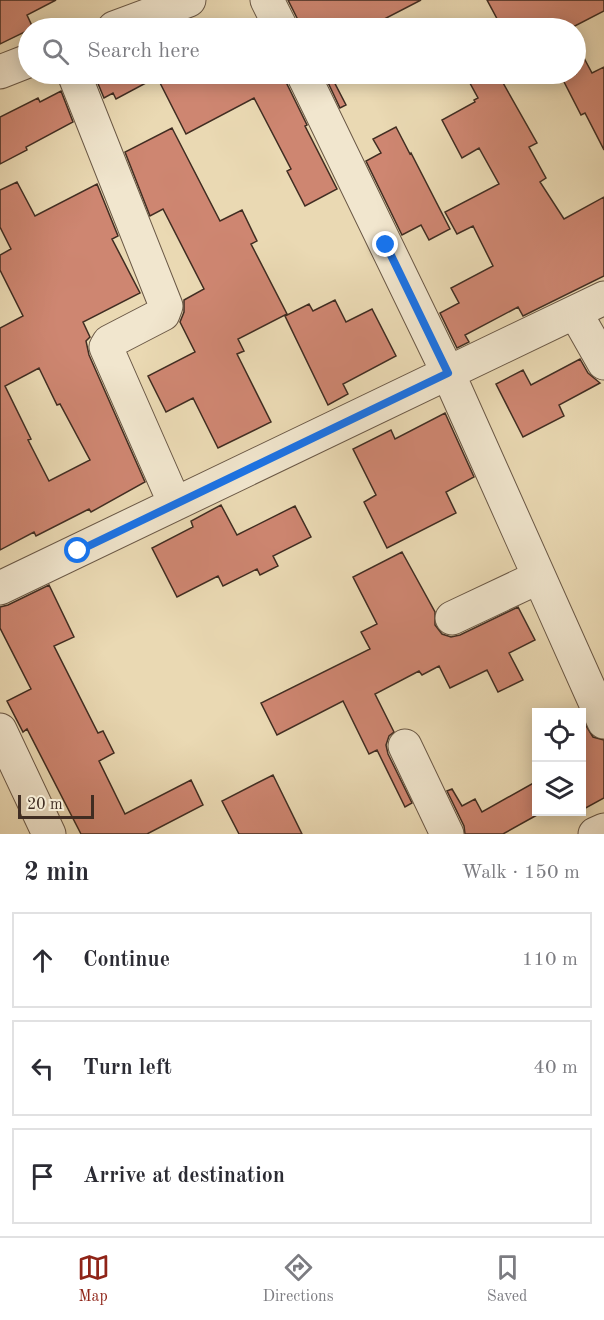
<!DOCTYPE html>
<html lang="en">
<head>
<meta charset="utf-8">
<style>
  :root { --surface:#fff; --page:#f2f2f3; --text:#2b2b33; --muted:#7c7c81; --line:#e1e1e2; --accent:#8f2418 }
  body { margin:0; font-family:"Old Standard TT",serif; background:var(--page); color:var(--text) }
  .controls { position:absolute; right:18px; bottom:18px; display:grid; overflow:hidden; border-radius:0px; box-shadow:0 3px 15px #0003 }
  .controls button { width:54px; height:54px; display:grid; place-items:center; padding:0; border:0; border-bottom:2px solid var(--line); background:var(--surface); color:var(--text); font:30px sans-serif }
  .scale { position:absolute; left:18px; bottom:15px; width:76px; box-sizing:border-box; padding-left:6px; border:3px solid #402d22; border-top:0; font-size:16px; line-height:21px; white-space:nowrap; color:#402d22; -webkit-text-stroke:4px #f1e6ce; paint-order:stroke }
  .stop { position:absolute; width:18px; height:18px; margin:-14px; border:4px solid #1a73e8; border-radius:50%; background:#fff }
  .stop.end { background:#1a73e8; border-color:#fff; box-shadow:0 2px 6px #0008 }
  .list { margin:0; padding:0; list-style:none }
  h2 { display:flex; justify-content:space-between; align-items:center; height:78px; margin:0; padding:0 24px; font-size:26px }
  h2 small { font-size:20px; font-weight:400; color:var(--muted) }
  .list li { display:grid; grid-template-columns:39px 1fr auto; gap:18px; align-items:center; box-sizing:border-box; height:96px; margin:0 12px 12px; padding:0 12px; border:2px solid var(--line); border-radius:0px }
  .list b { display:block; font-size:22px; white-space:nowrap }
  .list em { font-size:20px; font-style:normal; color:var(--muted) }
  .icon { flex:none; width:33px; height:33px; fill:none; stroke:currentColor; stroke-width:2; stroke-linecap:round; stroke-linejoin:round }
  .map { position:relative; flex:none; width:604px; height:834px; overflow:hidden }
  .search { position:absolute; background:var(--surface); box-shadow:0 3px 15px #0003; left:18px; right:18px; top:18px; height:66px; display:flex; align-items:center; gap:15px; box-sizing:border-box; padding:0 21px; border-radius:33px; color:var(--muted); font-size:22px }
  .sheet { height:402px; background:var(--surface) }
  nav { display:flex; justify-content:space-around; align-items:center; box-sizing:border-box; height:84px; border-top:2px solid var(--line); background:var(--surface); font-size:16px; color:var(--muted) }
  nav a { display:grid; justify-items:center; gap:3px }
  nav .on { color:var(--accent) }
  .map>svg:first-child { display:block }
  .building { fill:#ce8671; stroke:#402d22; stroke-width:1.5; fill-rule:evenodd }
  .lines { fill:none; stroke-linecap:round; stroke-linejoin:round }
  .minor-casing { stroke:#6a5846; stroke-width:35 }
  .minor { stroke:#f1e6ce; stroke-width:33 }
  .route { stroke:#1a73e8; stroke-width:8 }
</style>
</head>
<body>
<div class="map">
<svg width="604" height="834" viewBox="0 0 604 834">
  <rect width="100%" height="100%" fill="#ead9b3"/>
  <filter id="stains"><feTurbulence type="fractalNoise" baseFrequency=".00333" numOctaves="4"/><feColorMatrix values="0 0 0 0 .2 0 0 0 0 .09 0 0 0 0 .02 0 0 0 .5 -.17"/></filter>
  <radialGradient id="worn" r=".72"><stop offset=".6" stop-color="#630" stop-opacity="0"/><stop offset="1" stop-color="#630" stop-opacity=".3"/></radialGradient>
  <path class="building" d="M0,0H56L27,15L33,28L0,44Z
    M288,0H421L367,28H300L298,20Z
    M487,0H604V11L571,28H502Z
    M576,43L592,73L604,67V150L585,113L581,115L560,74H576Z
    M94,74H282L307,125L305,126L337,189L305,206L287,171L291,169L254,98L186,134L157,77L116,99L113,93L104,98Z
    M324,74H330L346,105L340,108Z
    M465,74H498L537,143L529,147L546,178L540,182L564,219L604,197V276L523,316L518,307L465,335L469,342L457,348L440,313L459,303L451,288L493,266L473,226L457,234L445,212L499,184L479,148L462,158L442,120L475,102L474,100L478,98Z
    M61,91L73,122L26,147L27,150L0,164V117L38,98L40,102Z
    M396,127L410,154L411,153L450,229L429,240L421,225L402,235L366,161L381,153L373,139Z
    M172,128L220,221L242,210L257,241L251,244L287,314L238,339L244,351L237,354L271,422L218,448L193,398L166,412L148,376L195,352L180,322L184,312V300L204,289L163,209L150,216L125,152Z
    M17,182L35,216L97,184L118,236L112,239L140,293L83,322L90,337L86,341L89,355L145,482L91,512L89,509L36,536L34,532L0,550V328L23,316L0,270V255L11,249L0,227V190ZM39,368L57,405L60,404L90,460L49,481L28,440L31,439L5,386Z
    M335,300L346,322L372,309L396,356L343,384L348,394L328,405L285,316L309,304L313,311Z
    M580,359L588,373L600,383L559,405L564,416L523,437L496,384L523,370L531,385Z
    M445,413L474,477L446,492L456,513L387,548L364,502L376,495L353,449L391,430L395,439Z
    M221,505L237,535L295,506L311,537L273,556L278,566L260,575L257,569L223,586L218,576L177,597L152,548L193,527L191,521Z
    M402,552L435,612V625L442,634L451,637L460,635L518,607L535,640L509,653L523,680L498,692L487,670L450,688L439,666L422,675L419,671L375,694L394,732L389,736L386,745L388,754L412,803L405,807L377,750L369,754L343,701L277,735L261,703L370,649L361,632L377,624L353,577Z
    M49,585L74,637L54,646L98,733L103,731L114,753L99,761L125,814L191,780L203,805L147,834H81L27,729L23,732L7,701L31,689L0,628V607L8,605Z
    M582,719L593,737L604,740V798L582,810Z
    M273,775L302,834H239L222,801Z
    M537,781V815L503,834H465L464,826L447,791L452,789L462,806L475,799L482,812Z"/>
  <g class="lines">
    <defs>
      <path id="minor" d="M267,0L281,28
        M114,28L189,0
        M0,72L28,61
        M74,74L166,306L163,314L109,342L106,347L175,504
        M303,74L448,373L604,722
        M575,312L604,363
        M0,588L604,298
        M452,618L539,577
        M0,730L49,834
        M405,746L447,834
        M595,834L604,830"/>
    </defs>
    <use href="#minor" class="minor-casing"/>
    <use href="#minor" class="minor"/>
  </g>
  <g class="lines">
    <path class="route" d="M78,551L448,373L386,245"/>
  </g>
  <rect width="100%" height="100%" filter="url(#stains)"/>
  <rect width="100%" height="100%" fill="url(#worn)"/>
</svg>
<div class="controls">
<button><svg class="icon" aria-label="locate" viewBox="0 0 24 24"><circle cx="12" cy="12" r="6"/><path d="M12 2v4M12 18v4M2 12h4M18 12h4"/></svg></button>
<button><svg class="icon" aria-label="layers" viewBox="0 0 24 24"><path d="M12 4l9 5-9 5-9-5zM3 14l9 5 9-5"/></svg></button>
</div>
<div class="scale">20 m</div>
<div class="stop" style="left:78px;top:551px"></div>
<div class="stop end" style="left:386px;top:245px"></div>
<div class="search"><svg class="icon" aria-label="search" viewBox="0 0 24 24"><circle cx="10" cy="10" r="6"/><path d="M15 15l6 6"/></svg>Search here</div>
</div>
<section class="sheet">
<h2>2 min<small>Walk · 150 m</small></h2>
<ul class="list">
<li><svg class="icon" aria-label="ahead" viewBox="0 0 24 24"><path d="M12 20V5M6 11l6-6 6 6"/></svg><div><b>Continue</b></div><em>110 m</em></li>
<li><svg class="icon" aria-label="left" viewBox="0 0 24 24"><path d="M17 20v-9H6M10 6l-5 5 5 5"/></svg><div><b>Turn left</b></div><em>40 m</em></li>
<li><svg class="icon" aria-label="arrive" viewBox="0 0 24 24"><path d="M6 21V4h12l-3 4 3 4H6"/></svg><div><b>Arrive at destination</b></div></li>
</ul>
</section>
<nav>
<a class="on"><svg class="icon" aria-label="map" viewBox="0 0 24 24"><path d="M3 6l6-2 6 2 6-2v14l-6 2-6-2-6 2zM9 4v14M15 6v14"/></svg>Map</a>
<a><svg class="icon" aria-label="directions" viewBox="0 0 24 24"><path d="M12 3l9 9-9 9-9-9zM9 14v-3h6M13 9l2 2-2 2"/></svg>Directions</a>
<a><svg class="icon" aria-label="saved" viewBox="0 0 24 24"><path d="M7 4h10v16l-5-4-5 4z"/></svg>Saved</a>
</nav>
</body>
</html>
